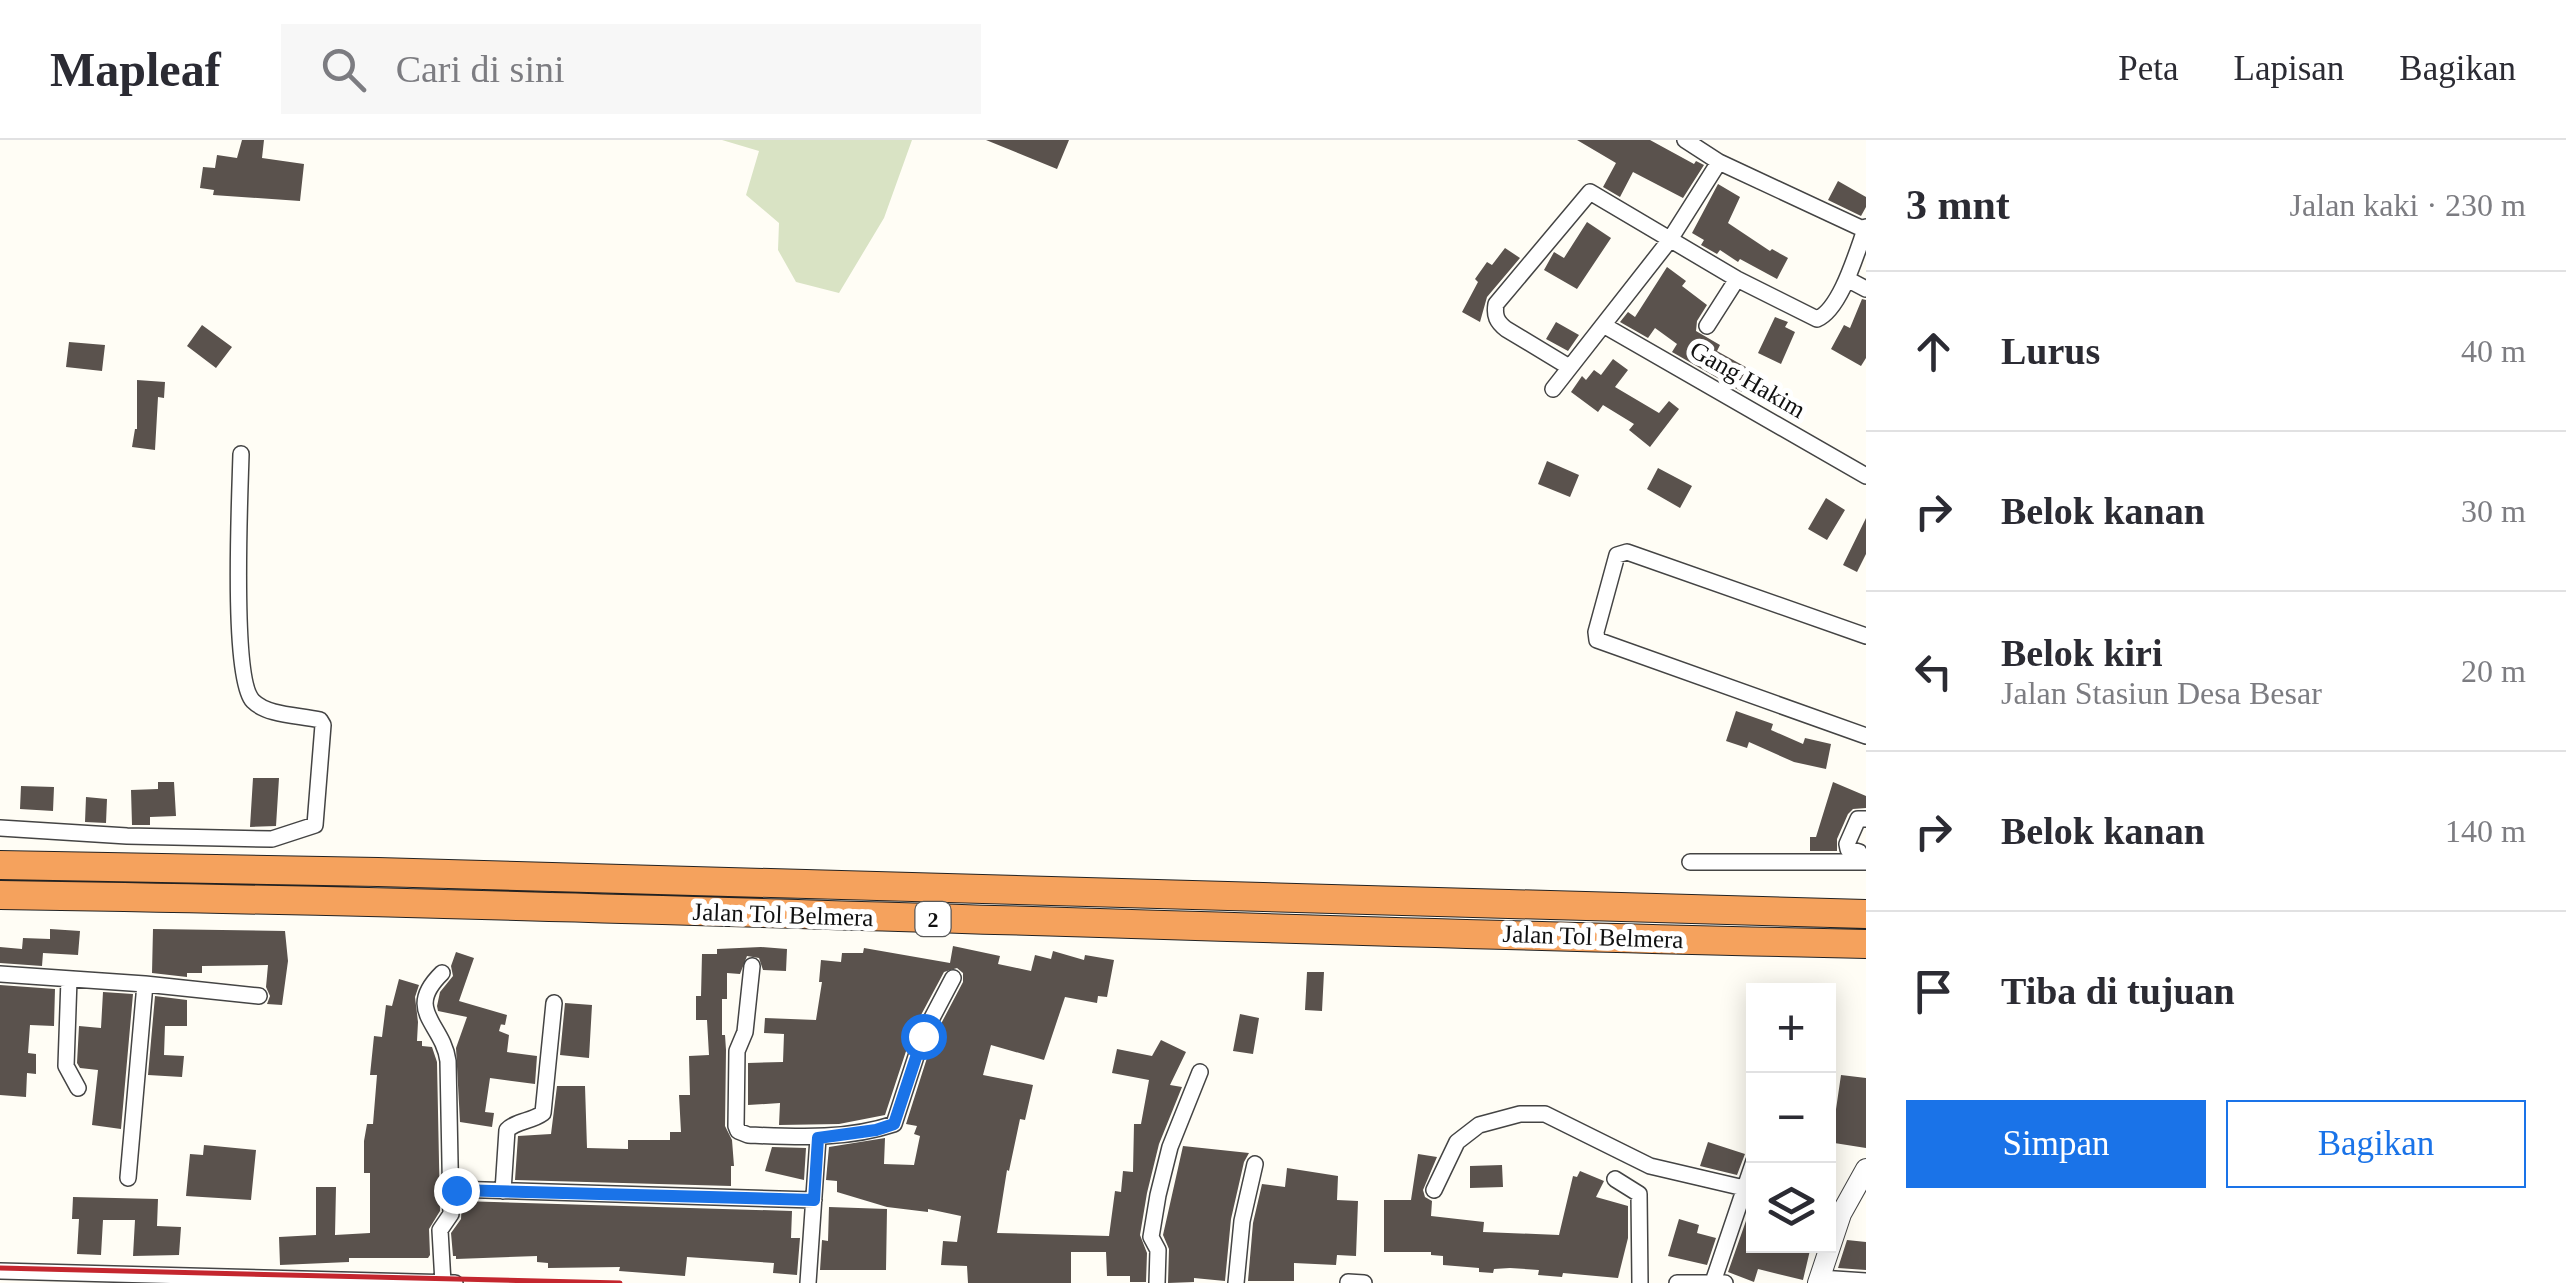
<!DOCTYPE html>
<html lang="id">
<head>
<meta charset="utf-8">
<style>
  :root { --surface:#fff; --page:#f7f7f7; --text:#2b2b33; --muted:#7c7c81; --line:#e1e1e2; --accent:#1a73e8 }
  body { margin:0; font-family:"Times New Roman",serif; background:var(--page); color:var(--text) }
  .controls { position:absolute; right:30px; bottom:30px; display:grid; overflow:hidden; border-radius:0px; box-shadow:0 5px 25px #0003 }
  .controls button { width:90px; height:90px; display:grid; place-items:center; padding:0; border:0; border-bottom:2px solid var(--line); background:var(--surface); color:var(--text); font:50px sans-serif }
  .stop { position:absolute; width:30px; height:30px; margin:-22px; border:8px solid #1a73e8; border-radius:50%; background:#fff }
  .stop.end { background:#1a73e8; border-color:#fff; box-shadow:0 2px 10px #0008 }
  .list { margin:0; padding:0; list-style:none }
  h2 { display:flex; justify-content:space-between; align-items:center; height:130px; margin:0; padding:0 40px; font-size:42px }
  h2 small { font-size:32px; font-weight:400; color:var(--muted) }
  .list li { display:grid; grid-template-columns:65px 1fr auto; gap:30px; align-items:center; box-sizing:border-box; height:160px; padding:0 40px; border-top:2px solid var(--line) }
  .list b { display:block; font-size:38px; white-space:nowrap }
  .list p { margin:0; font-size:32px; white-space:nowrap; color:var(--muted) }
  .list em { font-size:32px; font-style:normal; color:var(--muted) }
  .actions { display:flex; gap:20px; padding:30px 40px }
  .actions a { flex:1; padding:22px 0; border:2px solid var(--accent); border-radius:0px; text-align:center; font-size:35px; color:var(--accent) }
  .actions .main { background:var(--accent); color:#fff }
  .icon { flex:none; width:55px; height:55px; fill:none; stroke:currentColor; stroke-width:2; stroke-linecap:round; stroke-linejoin:round }
  .map { position:relative; flex:none; width:1866px; height:1143px; overflow:hidden }
  header { display:flex; align-items:center; gap:60px; box-sizing:border-box; height:140px; padding:0 50px; background:var(--surface); border-bottom:2px solid var(--line) }
  header strong { font-size:48px }
  nav { display:flex; gap:55px; margin-inline-start:auto; font-size:35px }
  .search { width:700px; height:90px; background:var(--page); display:flex; align-items:center; gap:25px; box-sizing:border-box; padding:0 35px; border-radius:0px; color:var(--muted); font-size:38px }
  main { display:flex }
  aside { flex:1; background:var(--surface) }
  .map>svg:first-child { display:block }
  .cemetery { fill:#d9e3c4 }
  .building { fill:#5a524d }
  .lines { fill:none; stroke-linecap:round; stroke-linejoin:round }
  .minor-casing { stroke:#444; stroke-width:18 }
  .tertiary-casing { stroke:#444; stroke-width:22 }
  .motorway-casing { stroke:#222; stroke-width:30 }
  .minor { stroke:#fff; stroke-width:15 }
  .tertiary { stroke:#fff; stroke-width:20 }
  .motorway { stroke:#f5a25d; stroke-width:28 }
  .rail { stroke:#c4262e; stroke-width:5 }
  .route { stroke:#1a73e8; stroke-width:12 }
  .labels { text-anchor:middle; stroke-width:10; stroke-linejoin:round; paint-order:stroke }
  .shield { fill:#fff; stroke:#585858; stroke-width:2.5 }
  .shield-label { font-size:22px; font-weight:bold; fill:#111 }
  .street-label { font-size:25px; fill:#111; stroke:#fff }
</style>
</head>
<body>
<header>
<strong>Mapleaf</strong>
<div class="search"><svg class="icon" aria-label="search" viewBox="0 0 24 24"><circle cx="10" cy="10" r="6"/><path d="M15 15l6 6"/></svg>Cari di sini</div>
<nav><a>Peta</a><a>Lapisan</a><a>Bagikan</a></nav>
</header>
<main>
<div class="map">
<svg width="1866" height="1143" viewBox="0 0 1866 1143">
  <rect width="100%" height="100%" fill="#fffdf5"/>
  <path class="cemetery" d="M722,0H912L884,78L839,153L796,142L778,110L779,83L746,55L759,11Z"/>
  <path class="building" d="M242,0H264L262,18L304,24L300,61L213,55L214,50L200,48L203,27L215,28L217,15L237,18Z
    M986,0H1069L1057,29Z
    M1577,0H1650L1694,24L1696,21L1704,25L1683,58L1633,32L1620,57L1603,47L1616,23Z
    M1838,41L1866,57V67L1861,76L1828,60Z
    M1718,44L1740,57L1728,83L1770,111L1772,109L1788,118L1777,139L1740,119L1738,122L1720,110L1717,114L1701,105L1704,100L1692,93Z
    M1587,82L1611,98L1577,149L1544,130L1554,112L1564,118Z
    M1505,108L1520,118L1487,157L1480,182L1462,172L1478,142L1475,139L1487,122L1492,125Z
    M1667,127L1686,141L1682,146L1707,165L1697,181L1696,191L1720,205L1717,211L1753,231L1742,252L1672,212L1677,204L1655,188L1648,198L1620,182L1628,172L1635,177Z
    M1862,159L1866,160V218L1861,226L1831,209L1844,185L1850,188Z
    M1775,177L1788,182L1785,187L1795,192L1781,224L1758,213Z
    M1556,182L1579,195L1568,211L1546,199Z
    M202,185L232,207L216,228L187,206Z
    M69,202L105,205L102,231L66,227Z
    M1613,219L1628,230L1615,247L1659,273L1669,261L1679,269L1650,307L1629,290L1634,284L1603,265L1598,272L1571,252L1582,236L1586,240L1594,230L1601,235Z
    M137,240L165,242L164,258L158,257L155,310L132,307L135,289H137Z
    M1547,321L1579,335L1570,357L1538,344Z
    M1658,328L1692,346L1680,368L1647,349Z
    M1826,358L1845,370L1827,400L1808,389Z
    M1866,378V414L1857,432L1843,425Z
    M1736,571L1773,584L1771,590L1803,604L1805,598L1831,604L1826,629L1794,622L1749,602L1747,608L1726,601Z
    M253,638H279L276,686L250,687Z
    M158,642H174L176,676L150,677V685H132L131,650L158,649Z
    M1833,642L1866,656V668L1853,669L1848,674L1837,699V711H1810V697H1816Z
    M21,646L54,647L53,671L20,669Z
    M86,657L107,659L106,683L85,682Z
    M50,789L80,791L78,815L43,813L42,826L0,823V807L22,809L23,798L50,799Z
    M153,789L285,791L288,821L282,865L267,864L270,856L266,847L268,825L202,826V833H187V837L152,833Z
    M953,806L1000,816L998,824L1031,831L1035,815L1051,819L1053,811L1084,820L1085,815L1114,820L1107,857L1098,856L1097,863L1065,857L1044,920L991,905L983,935L1033,945L1025,980L1020,979L1009,1031L1007,1030L997,1093L1109,1096L1115,1051L1121,1052L1123,1031L1133,1032L1134,984H1141L1149,940L1112,933L1117,909L1152,916L1161,900L1186,912L1170,945L1182,947L1159,1004L1147,1053L1140,1095L1147,1113L1146,1142H1130V1136H1107L1106,1112H1071V1143H968L967,1126L941,1125L943,1101L957,1102L961,1076L928,1069V1072L887,1067L837,1052V1041L826,1040L829,1007L885,998L884,1024L914,1025L920,996L914,994L917,986L906,984L933,899L963,842V833L957,828L944,832L913,890L885,975L839,984L779,985L780,963L748,965V923L783,922L784,894L764,893L765,878L816,880L822,842H819L821,820L841,822L842,813H863L864,808L950,823Z
    M761,807L787,809L786,831L763,830L759,818L747,816L740,834L727,833V859H722V895H725L726,910L725,986L732,1000L734,1026H731V1046L515,1040L518,996L551,994L557,946H585L587,1008L628,1009V1000H670V992H681L679,955H690L689,916L709,915L707,880H696V856H701L702,814H717V809Z
    M456,812L474,818L459,861L507,875L505,885L483,881L501,884L499,891L509,895L507,912L537,916L535,944L490,938L485,972L494,973L492,987L460,982L456,908L467,877L438,871L437,866L440,852L453,836L451,826Z
    M1307,832H1324L1322,871L1305,870Z
    M399,839L419,845L415,857L418,882L417,901H422V906L432,907L437,922L440,1071L429,1089L430,1115L428,1118H349V1122L280,1125L279,1097L316,1095V1047H336L335,1095L370,1093V1033H364V1001L367,984H373L377,935H370L374,896L382,897L386,865L392,866Z
    M0,845L55,849L54,886L30,885L28,913L36,914V934L27,933L26,957L0,955Z
    M103,852L133,854L121,989L92,985L98,930L80,928L77,923L79,886L101,888Z
    M155,856L187,860V886H165L164,915L184,916L182,937L148,935Z
    M565,863L592,865L589,918L560,915Z
    M1240,874L1259,878L1253,914L1233,911Z
    M1841,935L1866,938V1008L1828,1002V975L1835,976Z
    M1708,1002L1745,1014L1737,1035L1700,1026Z
    M204,1005L256,1010L251,1060L186,1056L190,1014L203,1015Z
    M1183,1006L1249,1013L1244,1022L1231,1079L1225,1141L1194,1138V1142L1168,1143L1169,1109L1163,1095Z
    M772,1007L806,1008L804,1040L765,1031Z
    M1418,1014L1437,1017L1423,1050L1425,1057L1432,1061L1431,1076L1484,1082L1483,1092L1559,1095L1573,1036L1577,1037L1580,1031L1604,1041L1596,1057L1628,1066V1098L1618,1138L1563,1133L1562,1137L1538,1135L1539,1130L1510,1128L1494,1129L1493,1133L1479,1132V1128L1443,1125V1116L1431,1115V1112H1384V1060H1411Z
    M1502,1025L1503,1047L1470,1048V1026Z
    M1287,1028L1338,1036L1337,1060L1358,1061L1356,1116L1337,1115L1336,1125L1294,1123V1141H1248L1253,1083L1262,1044L1285,1047Z
    M73,1057L158,1059L157,1086L181,1087L179,1115L133,1116L135,1080H103L101,1115L77,1114L79,1079H72Z
    M1754,1058V1106H1811L1803,1140L1758,1129L1754,1142L1728,1132Z
    M462,1061L792,1071L791,1098H800L797,1135L773,1133L774,1123L687,1117L685,1136L619,1131L620,1127L548,1128V1123L537,1122V1116L456,1119V1116H453L451,1093L461,1079Z
    M829,1067L887,1069L886,1130H820L822,1100L828,1101Z
    M1679,1079L1699,1085L1697,1093L1716,1098L1707,1125L1668,1116Z
    M1847,1100L1866,1102V1130L1838,1128Z"/>
  <g class="lines">
    <defs>
      <path id="minor" d="M1685,0L1719,22L1865,90
        M1847,139L1866,149
        M1605,186L1866,336
        M1707,186L1737,139
        M1569,227L1506,189C1497,182 1494,176 1496,164L1590,52L1737,139L1817,179C1841,169 1857,111 1866,87
        M1553,249L1669,101L1719,22
        M1866,496L1627,412L1617,415L1596,492L1597,500L1866,596
        M0,688L127,696L272,699L315,685L323,585L320,580C300,575 268,576 253,561C231,539 240,354 241,314
        M1690,722H1866
        M1859,722V712L1848,709L1847,704L1858,679H1866
        M752,826L745,892L737,911L736,986L738,991L748,995C797,997 846,1000 894,984L923,895L953,838
        M442,833C403,871 443,883 448,921L451,1074L440,1090L443,1143
        M0,834L145,844L259,856
        M69,839L66,926L78,948
        M128,1038L145,844
        M1615,1039L1639,1054L1640,1143
        M451,1049L814,1060
        M1434,1050L1457,1002L1479,985L1520,974H1545L1650,1026L1744,1048
        M503,1051L507,990C517,980 531,982 543,973L554,863
        M0,1131L455,1143
        M1820,1138L1866,1141
        M1348,1142L1364,1143
        M1713,1142L1754,1021
        M808,1143L818,998
        M1157,1143L1158,1110L1151,1097L1158,1055L1170,1007L1200,932
        M1236,1143L1242,1081L1255,1024
        M1677,1143H1725"/>
      <path id="tertiary" d="M1818,1143L1841,1074L1866,1029"/>
      <path id="motorway" d="M0,725L378,732L1866,774
        M0,755C622,764 1244,791 1866,804"/>
    </defs>
    <use href="#minor" class="minor-casing"/>
    <use href="#tertiary" class="tertiary-casing"/>
    <use href="#motorway" class="motorway-casing"/>
    <use href="#minor" class="minor"/>
    <use href="#tertiary" class="tertiary"/>
    <use href="#motorway" class="motorway"/>
    <path class="rail" d="M0,1128L620,1143"/>
  </g>
  <g class="lines">
    <path class="route" d="M456,1050L814,1060L818,998L876,990L894,984L923,896"/>
  </g>
  <g class="labels">
    <rect class="shield" x="915.5" y="762" width="35" height="34" rx="8"/>
    <g class="shield-label">
      <text x="933" y="787">2</text>
    </g>
    <g class="street-label">
      <text transform="translate(1748 239) rotate(30)" y="9">Gang Hakim</text>
      <text transform="translate(783 774) rotate(2)" y="9">Jalan Tol Belmera</text>
      <text transform="translate(1593 796) rotate(2)" y="9">Jalan Tol Belmera</text>
    </g>
  </g>
</svg>
<div class="controls">
<button>+</button>
<button>−</button>
<button><svg class="icon" aria-label="layers" viewBox="0 0 24 24"><path d="M12 4l9 5-9 5-9-5zM3 14l9 5 9-5"/></svg></button>
</div>
<div class="stop" style="left:923px;top:896px"></div>
<div class="stop end" style="left:456px;top:1050px"></div>
</div>
<aside>
<h2>3 mnt<small>Jalan kaki · 230 m</small></h2>
<ul class="list">
<li><svg class="icon" aria-label="ahead" viewBox="0 0 24 24"><path d="M12 20V5M6 11l6-6 6 6"/></svg><div><b>Lurus</b></div><em>40 m</em></li>
<li><svg class="icon" aria-label="right" viewBox="0 0 24 24"><path d="M7 20v-9h11M14 6l5 5-5 5"/></svg><div><b>Belok kanan</b></div><em>30 m</em></li>
<li><svg class="icon" aria-label="left" viewBox="0 0 24 24"><path d="M17 20v-9H6M10 6l-5 5 5 5"/></svg><div><b>Belok kiri</b><p>Jalan Stasiun Desa Besar</p></div><em>20 m</em></li>
<li><svg class="icon" aria-label="right" viewBox="0 0 24 24"><path d="M7 20v-9h11M14 6l5 5-5 5"/></svg><div><b>Belok kanan</b></div><em>140 m</em></li>
<li><svg class="icon" aria-label="arrive" viewBox="0 0 24 24"><path d="M6 21V4h12l-3 4 3 4H6"/></svg><div><b>Tiba di tujuan</b></div></li>
</ul>
<div class="actions"><a class="main">Simpan</a><a>Bagikan</a></div>
</aside>
</main>
</body>
</html>
